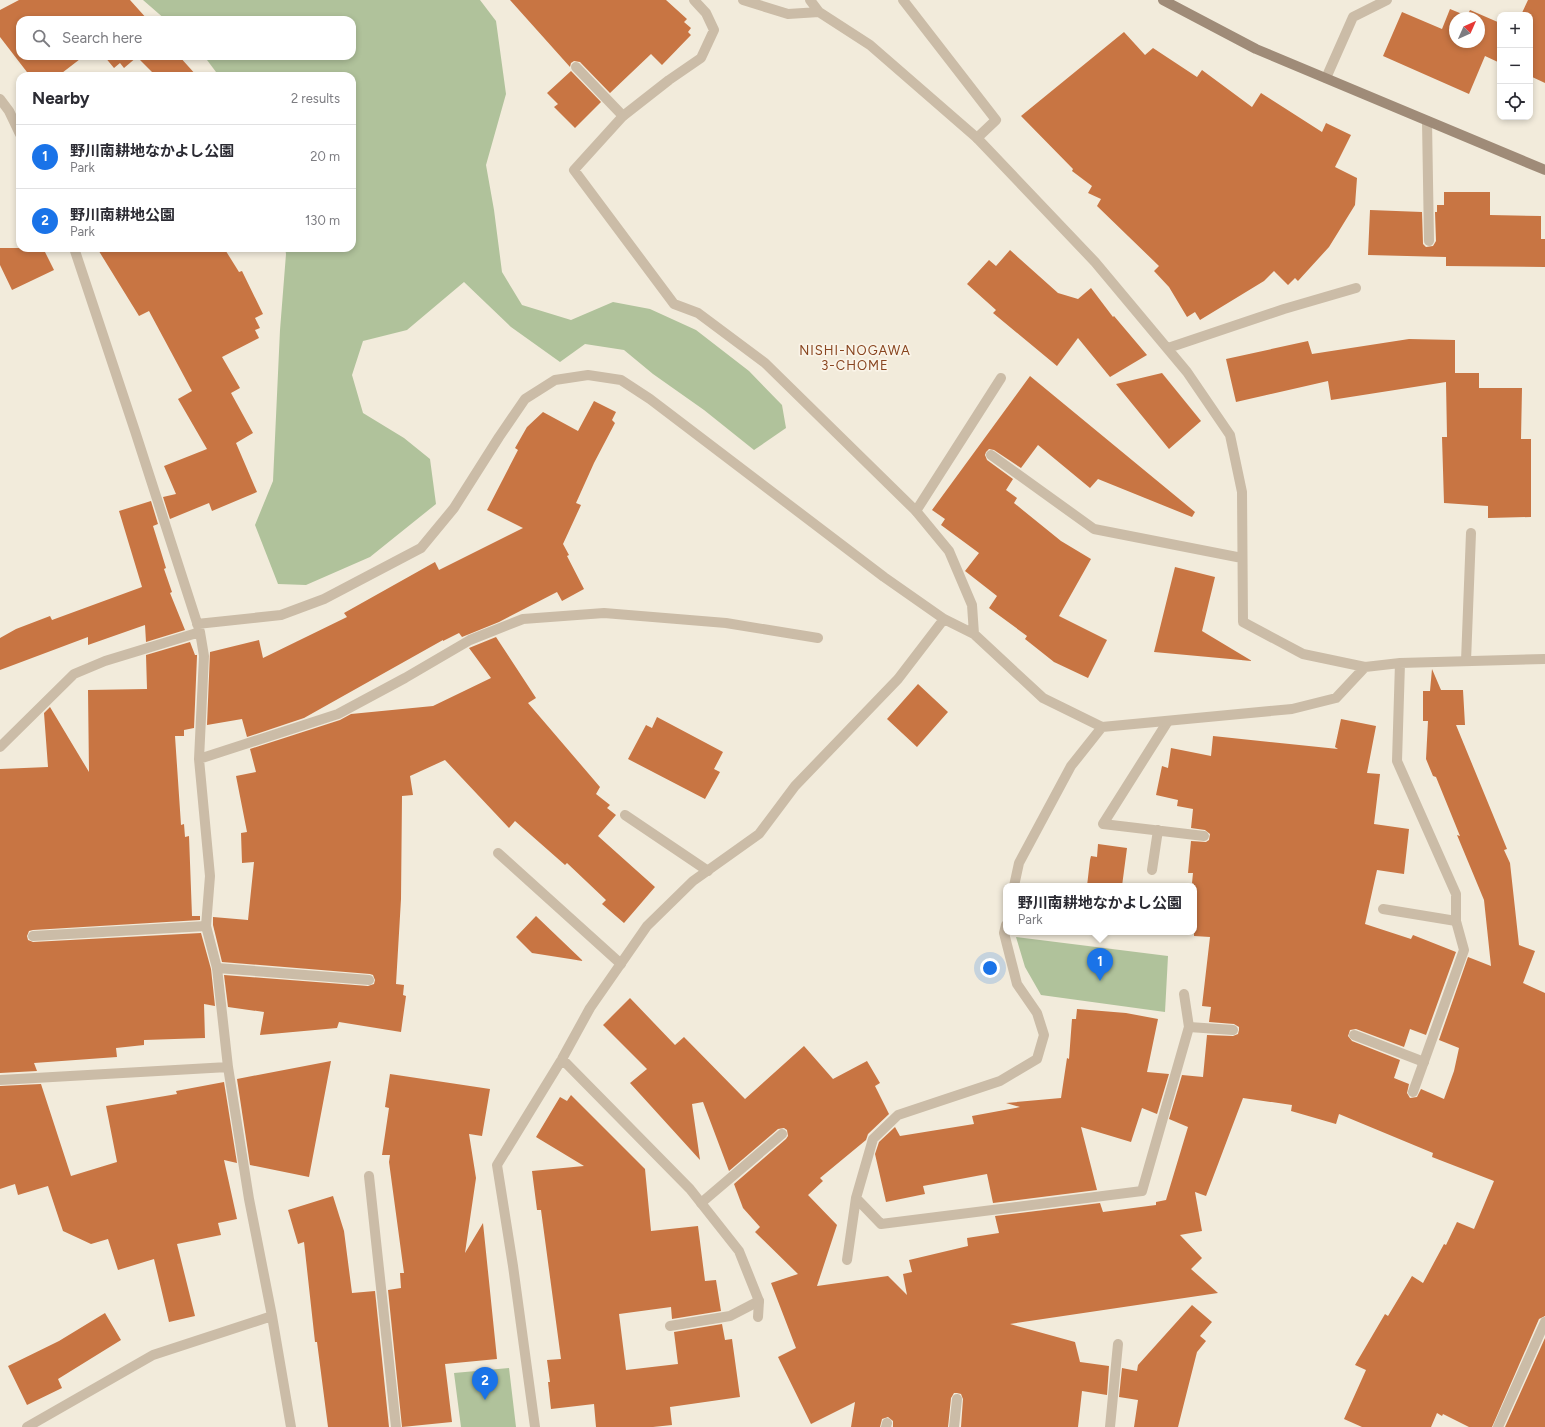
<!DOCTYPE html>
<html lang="en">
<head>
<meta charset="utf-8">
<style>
  :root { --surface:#fff; --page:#f2f2f3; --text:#2b2b33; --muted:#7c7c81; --line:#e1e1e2; --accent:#1a73e8 }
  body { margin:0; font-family:Figtree,"Noto Sans JP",sans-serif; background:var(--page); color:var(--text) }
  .controls { position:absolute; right:12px; top:12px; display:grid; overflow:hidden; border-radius:8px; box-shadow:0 2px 6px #0003 }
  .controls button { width:36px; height:36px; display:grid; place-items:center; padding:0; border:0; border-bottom:1px solid var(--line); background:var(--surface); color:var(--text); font:20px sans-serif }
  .compass { position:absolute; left:1449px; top:12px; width:36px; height:36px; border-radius:50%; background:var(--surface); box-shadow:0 2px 6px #0003; rotate:45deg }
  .you { position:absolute; left:990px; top:968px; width:14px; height:14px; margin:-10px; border:3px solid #fff; border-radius:50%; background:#1a73e8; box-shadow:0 0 0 6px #1a73e833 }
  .badge { display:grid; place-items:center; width:26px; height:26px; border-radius:50%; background:var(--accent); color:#fff; font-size:13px; font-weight:700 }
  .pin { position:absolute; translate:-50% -33px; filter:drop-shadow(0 1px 2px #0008) }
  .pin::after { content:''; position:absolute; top:21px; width:14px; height:12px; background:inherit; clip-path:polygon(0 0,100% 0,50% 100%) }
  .popup { position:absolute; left:1003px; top:883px; width:194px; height:52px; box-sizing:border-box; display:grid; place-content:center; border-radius:8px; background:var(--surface); filter:drop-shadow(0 1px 3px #0005); font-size:13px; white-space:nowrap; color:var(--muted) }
  .popup b { font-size:15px; color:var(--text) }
  .popup::after { content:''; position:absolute; left:50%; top:100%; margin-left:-8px; border:8px solid transparent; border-top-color:var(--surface) }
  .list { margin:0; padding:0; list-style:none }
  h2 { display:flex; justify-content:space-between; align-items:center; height:52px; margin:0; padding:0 16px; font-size:17px }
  h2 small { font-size:13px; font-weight:400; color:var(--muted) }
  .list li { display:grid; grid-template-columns:26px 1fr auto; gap:12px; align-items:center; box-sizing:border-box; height:64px; padding:0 16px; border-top:1px solid var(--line) }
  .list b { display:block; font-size:15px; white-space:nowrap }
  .list p { margin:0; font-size:13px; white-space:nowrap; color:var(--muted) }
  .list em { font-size:13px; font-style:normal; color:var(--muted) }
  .icon { flex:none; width:22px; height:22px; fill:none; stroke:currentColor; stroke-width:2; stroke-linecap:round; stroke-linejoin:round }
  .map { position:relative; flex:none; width:1545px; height:1427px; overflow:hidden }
  .search { position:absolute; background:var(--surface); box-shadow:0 2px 6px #0003; left:16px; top:16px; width:340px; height:44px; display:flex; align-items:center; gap:10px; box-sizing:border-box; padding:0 14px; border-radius:12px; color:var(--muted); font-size:15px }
  .panel { position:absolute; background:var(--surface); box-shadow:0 2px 6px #0003; left:16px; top:72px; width:340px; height:180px; border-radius:12px }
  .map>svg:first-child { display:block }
  .green { fill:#b0c29b }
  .building { fill:#c87543; fill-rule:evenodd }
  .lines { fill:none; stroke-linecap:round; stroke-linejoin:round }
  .lane { stroke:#cbbca7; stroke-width:10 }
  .street { stroke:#cbbca7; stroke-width:10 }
  .secondary { stroke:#9f8b78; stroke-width:10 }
  .labels { text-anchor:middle; stroke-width:3.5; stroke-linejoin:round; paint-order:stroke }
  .neighbourhood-label { font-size:13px; letter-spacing:1px; fill:#88451f; stroke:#faf4e8 }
</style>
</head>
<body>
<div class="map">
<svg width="1545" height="1427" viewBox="0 0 1545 1427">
  <rect width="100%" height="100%" fill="#f2ebdb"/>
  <path class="green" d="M143,0H480L496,21L506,94L486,165L494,210L502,272L522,305L571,320L613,302L650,309L696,330L749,371L782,405L786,428L754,450L704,410L653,374L624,350L585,344L560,362L511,327L464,282L407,330L363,341L352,375L363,413L404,438L430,459L436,504L370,557L306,585L278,584L255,525L273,481L280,330L286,254L285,248H352V76H219L204,56H352V20H166Z
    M1016,937L1168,956L1165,1012L1041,995L1025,967Z
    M509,1368L516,1427H461L454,1373Z"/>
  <path class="building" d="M19,0H130L148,20H20V56H84L58,76H30L0,37V10Z
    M510,0H666L687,19L684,22L691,28L688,32L691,35L662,65L651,54L610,93L580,62L574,61L571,63L570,67Z
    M1528,0H1545V83L1530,76V15H1521Z
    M1450,9L1467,16L1470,10L1500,23V63L1485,56L1469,94L1383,56L1402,12L1442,29ZM1455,18H1479V42H1455Z
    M1124,32L1145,55L1153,48L1197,77L1202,70L1252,107L1261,93L1322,132L1326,123L1351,135L1335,167L1357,178L1355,205L1329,247L1298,281L1295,278L1288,285L1274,271L1264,281L1200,320L1195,312L1187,317L1169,287L1154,271L1159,266L1097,206L1101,199L1088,193L1092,186L1072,171L1073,169L1021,116Z
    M104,56H179L197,76H156L137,57L124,68L120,63L114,68Z
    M571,71L601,102L575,128L554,107L558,104L547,93Z
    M1444,192H1490V215L1541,216V239H1545V267L1446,266V257L1368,255L1370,210L1422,212L1423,244L1426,247L1433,246L1436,241L1435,212H1437V205H1444Z
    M0,248H43L54,270L12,290L0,265Z
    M97,248H224L239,272L242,271L263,314L255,318L260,328L255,330L259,338L222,357L240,388L231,393L253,433L236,443L257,492L212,511L209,503L170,519L163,497L176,494L164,466L207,449L178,399L192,391L149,311L139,316Z
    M1010,250L1058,293L1078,299L1091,288L1113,317L1114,316L1147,355L1110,377L1078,338L1057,366L993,313L996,310L967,284L989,260L996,266Z
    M1409,339L1455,340V373H1479V388H1522L1521,439H1531V517L1488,518V506L1444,503L1442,437H1447L1446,382L1331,400L1328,381L1236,402L1226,359L1308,341L1312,354Z
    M1162,373L1201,421L1169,449L1116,384Z
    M1030,376L1195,512L1192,517L1098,479L1090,488L1038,445L1021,468L994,450L989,449L986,452L985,455L987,460L1013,479L1006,490L1017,498L1014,503L1061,541L1091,559L1059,616L1107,640L1088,678L1054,662L1025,639L1027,636L989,608L997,596L965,571L979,553L941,525L945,519L932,510Z
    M594,401L616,412L612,420L615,423L594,463L576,503L581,505L563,544L569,555L567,556L584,589L562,601L557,592L499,622L462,637L459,633L443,641V640L304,718L247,737L242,719L207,725L210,652L259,640L263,658L347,617L344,613L435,562L439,570L523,528L487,510L518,450L515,448L527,427L543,412L578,431Z
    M151,501L158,524L153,526L166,568L164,569L172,592L170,593L185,630L146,642L145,625L88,645V637L0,670V638L16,629L50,616L52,620L142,587L119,511Z
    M1175,567L1215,577L1202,631L1252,661L1154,652Z
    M496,637L536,698L528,703L600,787L596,794L610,805L607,808L616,815L598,836L655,887L624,923L602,904L606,900L567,863L565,865L515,821L509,828L445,760L410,776L413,795L402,796L401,899L396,984L404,985L403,995L406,996L401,1032L339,1022L337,1028L260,1035L264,1012L228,1007L224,975L368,986L374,984L375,980L373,975L370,974L222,962L213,925V917L248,920L254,862L242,863L241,833L247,832L236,776L256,772L250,749L340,720L351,714L433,706L491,678L469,648Z
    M190,642L195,655H197V656L194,728L184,730V736H175L181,825L184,824L185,837L189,836L192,916H200V920L33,930L29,931L27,936L28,940L33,942L201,933L211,969L215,1006L204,1004L205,1038L144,1040V1045L116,1048L117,1057L34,1063L37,1071L0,1073V769L48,767L44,713L50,707L89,772L88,690L147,689L146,655Z
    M1432,669L1441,690H1463L1465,725H1456L1507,849L1504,850L1510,863L1519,945L1535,951L1523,983L1545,993V1316L1539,1319L1492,1427H1469L1443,1414L1442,1416L1437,1413L1431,1427H1362L1344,1419L1366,1370L1355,1365L1385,1314L1388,1316L1412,1276L1423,1283L1444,1244L1446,1245L1457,1222L1474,1229L1494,1181L1432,1157L1433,1153L1339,1114L1336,1124L1291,1111L1292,1105L1243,1098L1206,1196L1195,1192L1202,1231L1180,1235L1202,1258L1191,1269L1218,1293L1010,1324L1075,1342L1080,1362L1109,1366L1107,1395L1082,1391L1078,1427H961L963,1399L961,1394L957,1393H954L951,1398L948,1427H893V1421L888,1417L882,1419L880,1427H851L855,1402L811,1424L778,1357L796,1348L771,1283L798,1274L755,1232L760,1227L743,1208L734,1184L786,1139L788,1136L787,1130L784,1128L778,1129L729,1171L703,1102L692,1104L700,1160L630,1083L647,1069L603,1025L630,998L675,1045L684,1037L745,1099L804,1046L833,1079L867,1061L880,1083L875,1086L889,1114L868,1134L866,1140L820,1178L823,1181L808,1195L837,1225L817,1286L888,1276L907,1295L903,1274L912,1272L909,1260L968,1246L967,1238L999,1233L995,1216L1100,1203L1103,1212L1156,1205V1202L1166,1200L1188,1127L1169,1119L1182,1075L1203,1077L1207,1035L1233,1036L1238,1034L1239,1030V1027L1234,1024L1209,1022L1211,1007L1202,1006L1210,937L1194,936V884L1192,883L1193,873H1188L1191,841L1206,842L1209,840L1210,834L1205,830L1191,828L1193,809L1177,806L1178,800L1156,795L1162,766L1168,768L1171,748L1211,756L1213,736L1338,749L1335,747L1341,719L1376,726L1367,773L1380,774L1374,824L1409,829L1404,874L1377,870L1365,924L1411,939L1413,935L1456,952L1426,1035L1410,1029L1404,1047L1356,1029L1350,1030L1348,1036L1352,1041L1400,1060L1394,1078L1409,1084L1407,1093L1410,1098L1417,1097L1421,1089L1444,1099L1454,1071L1459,1048L1439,1040L1468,957L1491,966L1484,900L1457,835L1460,836L1436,777L1433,776L1426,759L1428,721H1423V691H1430Z
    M918,684L948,712L917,747L887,719Z
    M657,717L723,752L714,769L720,772L705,799L628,759L646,725L652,728Z
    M1098,844L1127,848L1122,886H1087L1090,860L1091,856L1097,857Z
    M536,916L583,961L532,953L516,937Z
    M1083,932H1115V935Z
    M1077,1009L1126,1013L1158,1019L1147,1072L1169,1074L1157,1114L1142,1108L1131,1142L1081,1127L1097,1190L993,1203L987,1174L923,1186L925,1194L886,1202L875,1154L879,1142L895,1127L900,1136L974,1124L972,1116L1020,1107L1006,1103L1061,1098L1067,1058L1069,1059L1072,1019H1076Z
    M331,1061L309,1177L250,1165L237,1079Z
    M390,1074L490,1089L482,1136L469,1134L476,1178L465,1253L483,1223L497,1359L445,1364L452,1422L402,1427L388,1290L401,1288L400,1273H404L389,1162L390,1155H382L389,1108L385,1107Z
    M224,1082L237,1163L224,1160L237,1219L218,1223L221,1235L177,1244L195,1316L169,1322L154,1259L118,1270L108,1239L91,1244L63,1231L48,1186L18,1195L15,1184L0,1189V1086L41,1084L71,1176L117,1162L106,1106L177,1094L176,1091Z
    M571,1095L645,1169L651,1231L698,1226L705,1281L716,1280L721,1311L672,1319L671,1307L619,1314L626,1370L678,1364L674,1332L722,1324L725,1340L732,1339L740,1397L670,1407L672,1425L653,1427H596L594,1404L551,1409L548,1382H550L547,1360L561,1359L541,1210H537L532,1171L584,1166L536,1137L560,1097L567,1101Z
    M333,1196L344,1231L352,1293L375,1291L389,1427H328L317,1342H315L304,1242L298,1244L288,1210Z
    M1192,1305L1212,1322L1200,1336L1206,1341L1197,1352L1178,1427H1134L1138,1400L1119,1397L1122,1368L1137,1371L1138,1365Z
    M105,1313L121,1340L58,1379L62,1388L27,1405L8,1366L59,1341Z
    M1545,1338V1427H1505Z"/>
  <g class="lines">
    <path class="lane" d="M903,0L996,120L977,138
      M576,67L623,116
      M1427,121L1429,241
      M916,511L1001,378
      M1466,661L1471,533
      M1168,721L1103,824L1204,836
      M625,815L708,871
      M498,853L621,964
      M1152,870L1158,830
      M1383,909L1456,921
      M33,936L206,926
      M217,968L369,980
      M1189,1027L1233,1030
      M1354,1035L1424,1062
      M701,1203L782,1134
      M670,1326L730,1316L759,1301
      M886,1427L887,1423
      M954,1427L957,1399"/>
    <path class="street" d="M694,0L706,13L714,30L701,58L669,80L623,116L574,170L674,304L698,313L765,363L916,511L949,551L972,605L974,634
      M743,0L788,14L819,12
      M810,0L819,12L870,45L977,138L1095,262L1187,372L1230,435L1242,492L1243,622L1303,654L1365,667L1400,663L1545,659
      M1326,78L1353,17L1387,0
      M0,99L9,111L20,134
      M74,248L135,431L200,632L204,656L199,759L210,876L206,926L217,968L228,1067L249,1199L272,1316L291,1427
      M1168,348L1284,309L1356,288
      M991,455L1094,529L1242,558
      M197,624L281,615L324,599L421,548L454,508L499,437L525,399L555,380L588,375L621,380L650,399L884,577L944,619L974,634L1043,698L1102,727L1292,709L1336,698L1365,667
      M1400,663L1397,761L1456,894V921L1464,950L1413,1092
      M0,747L74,674L105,661L200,632
      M199,759L338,714L405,678L470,640L523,619L604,613L726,623L818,638
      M1014,886L1019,863L1071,766L1102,727
      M1006,925L1004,933L1017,984L1037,1013L1044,1035L1037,1059L1000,1081L898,1115L873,1139L856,1198L881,1224L1142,1191L1189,1027L1184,994
      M562,1059L690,1189L739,1251L759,1301L758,1317
      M0,1080L228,1067
      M369,1176L396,1427
      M847,1260L856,1198
      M27,1427L153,1355L272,1316
      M535,1427L513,1266L497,1165L562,1059L590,1008L647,926L693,881L759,834L795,786L898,679L944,619
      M1110,1427L1118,1344
      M1498,1427L1545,1322"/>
    <path class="secondary" d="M1163,0L1256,49L1545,170"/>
  </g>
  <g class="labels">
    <g class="neighbourhood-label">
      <text x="855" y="355">NISHI-NOGAWA<tspan x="855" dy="15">3-CHOME</tspan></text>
    </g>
  </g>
</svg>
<div class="controls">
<button>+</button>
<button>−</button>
<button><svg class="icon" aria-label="locate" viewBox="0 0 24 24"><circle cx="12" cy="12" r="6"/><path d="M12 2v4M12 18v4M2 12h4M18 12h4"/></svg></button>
</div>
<svg class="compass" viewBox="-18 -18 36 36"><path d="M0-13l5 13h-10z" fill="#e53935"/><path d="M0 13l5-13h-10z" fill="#7c7c81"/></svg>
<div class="you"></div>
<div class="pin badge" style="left:1100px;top:981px">1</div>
<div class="popup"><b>野川南耕地なかよし公園</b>Park</div>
<div class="pin badge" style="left:485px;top:1400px">2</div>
<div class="search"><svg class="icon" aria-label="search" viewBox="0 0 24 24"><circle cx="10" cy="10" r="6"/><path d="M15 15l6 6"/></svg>Search here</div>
<section class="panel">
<h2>Nearby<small>2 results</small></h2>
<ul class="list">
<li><span class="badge">1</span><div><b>野川南耕地なかよし公園</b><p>Park</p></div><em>20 m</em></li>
<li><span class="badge">2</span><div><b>野川南耕地公園</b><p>Park</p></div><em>130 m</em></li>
</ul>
</section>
</div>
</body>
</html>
